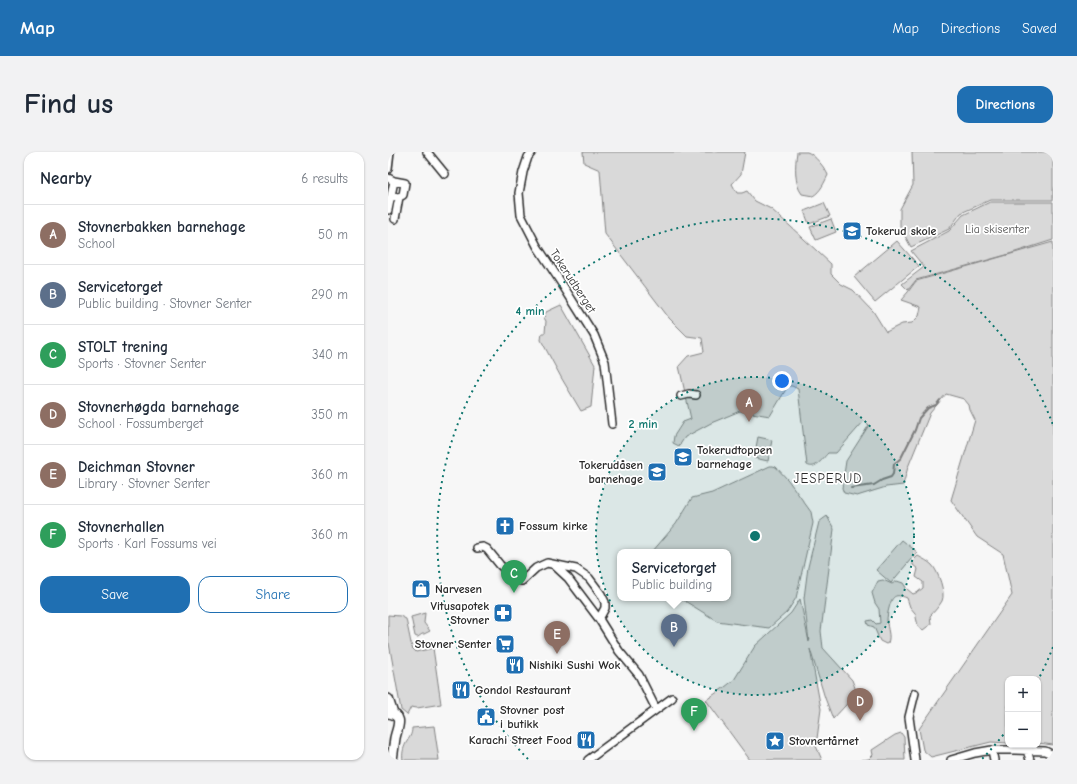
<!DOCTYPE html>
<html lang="en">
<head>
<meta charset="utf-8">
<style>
  :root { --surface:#fff; --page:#f2f2f3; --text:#1f2937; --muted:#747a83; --line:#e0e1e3; --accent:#1f6fb2 }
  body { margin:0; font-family:"Comic Neue",sans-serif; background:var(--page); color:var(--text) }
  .controls { position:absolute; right:12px; bottom:12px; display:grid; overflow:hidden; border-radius:8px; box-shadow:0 1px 3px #0004 }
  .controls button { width:36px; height:36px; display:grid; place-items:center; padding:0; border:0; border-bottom:1px solid var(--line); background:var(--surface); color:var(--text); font:20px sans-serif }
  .you { position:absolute; left:394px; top:229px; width:14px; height:14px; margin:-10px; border:3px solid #fff; border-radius:50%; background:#1a73e8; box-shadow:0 0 0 6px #1a73e833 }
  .badge { display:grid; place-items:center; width:26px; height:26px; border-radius:50%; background:var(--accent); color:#fff; font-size:13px; font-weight:700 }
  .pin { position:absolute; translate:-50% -33px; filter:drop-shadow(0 1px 2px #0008) }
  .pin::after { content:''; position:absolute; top:21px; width:14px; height:12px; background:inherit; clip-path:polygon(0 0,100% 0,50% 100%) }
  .popup { position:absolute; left:229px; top:397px; width:114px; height:52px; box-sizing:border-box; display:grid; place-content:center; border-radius:8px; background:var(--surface); filter:drop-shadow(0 1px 3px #0005); font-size:13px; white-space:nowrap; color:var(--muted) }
  .popup b { font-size:15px; color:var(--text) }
  .popup::after { content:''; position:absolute; left:50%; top:100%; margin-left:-8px; border:8px solid transparent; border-top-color:var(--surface) }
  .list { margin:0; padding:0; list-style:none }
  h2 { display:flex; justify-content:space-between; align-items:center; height:52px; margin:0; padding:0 16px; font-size:17px }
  h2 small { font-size:13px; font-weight:400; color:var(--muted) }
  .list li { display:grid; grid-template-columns:26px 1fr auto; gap:12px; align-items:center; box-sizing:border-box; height:60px; padding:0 16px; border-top:1px solid var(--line) }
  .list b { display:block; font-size:15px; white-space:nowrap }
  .list p { margin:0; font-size:13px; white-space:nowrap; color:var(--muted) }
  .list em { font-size:13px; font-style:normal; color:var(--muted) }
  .actions { display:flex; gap:8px; padding:12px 16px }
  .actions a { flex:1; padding:9px 0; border:1px solid var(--accent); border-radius:12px; text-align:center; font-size:14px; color:var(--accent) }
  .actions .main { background:var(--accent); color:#fff }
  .map { position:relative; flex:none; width:665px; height:608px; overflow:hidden; border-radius:12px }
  header { display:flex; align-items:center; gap:24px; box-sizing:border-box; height:56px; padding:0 20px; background:var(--accent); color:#fff }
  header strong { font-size:19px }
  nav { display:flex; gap:22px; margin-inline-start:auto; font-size:14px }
  .intro { display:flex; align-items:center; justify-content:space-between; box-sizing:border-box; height:96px; padding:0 24px }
  h1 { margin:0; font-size:28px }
  .button { padding:10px 18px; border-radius:12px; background:var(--accent); color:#fff; font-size:14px; font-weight:700 }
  main { display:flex; gap:24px; padding:0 24px }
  aside { flex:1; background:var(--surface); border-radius:12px; box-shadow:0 1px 3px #0004 }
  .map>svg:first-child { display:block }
  .green { fill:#d9d9d9; stroke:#828282 }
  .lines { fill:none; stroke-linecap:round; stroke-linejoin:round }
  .stream { stroke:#7b7b7b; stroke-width:2 }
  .minor-casing { stroke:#2b2b2b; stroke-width:10 }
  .tertiary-casing { stroke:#2b2b2b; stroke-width:12 }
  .minor { stroke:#fff; stroke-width:7 }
  .tertiary { stroke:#fff; stroke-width:9 }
  .ring { fill:none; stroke:#0f766e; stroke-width:2; stroke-dasharray:2 4 }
  .labels { text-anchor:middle; stroke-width:3.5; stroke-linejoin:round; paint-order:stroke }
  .park-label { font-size:12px; fill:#565656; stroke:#fff }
  .poi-label { font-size:12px; font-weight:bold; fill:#2b2b2b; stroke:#fff; text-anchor:start }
  .street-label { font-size:12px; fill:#2b2b2b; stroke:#fff }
  .neighbourhood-label { font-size:13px; letter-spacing:1px; fill:#2b2b2b; stroke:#fff }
  .centre { fill:#0f766e; stroke:#fff; stroke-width:2 }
  .ring-label { font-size:12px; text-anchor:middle; font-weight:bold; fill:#0f766e; stroke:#fff; stroke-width:3.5; stroke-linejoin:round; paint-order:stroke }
</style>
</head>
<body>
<header>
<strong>Map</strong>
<nav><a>Map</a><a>Directions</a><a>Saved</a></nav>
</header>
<div class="intro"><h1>Find us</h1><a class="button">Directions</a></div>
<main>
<aside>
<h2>Nearby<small>6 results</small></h2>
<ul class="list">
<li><span class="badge" style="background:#8d6e63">A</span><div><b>Stovnerbakken barnehage</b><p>School</p></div><em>50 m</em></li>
<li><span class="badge" style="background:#5c6f8a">B</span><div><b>Servicetorget</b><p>Public building · Stovner Senter</p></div><em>290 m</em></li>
<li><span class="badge" style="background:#2e9e5b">C</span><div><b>STOLT trening</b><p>Sports · Stovner Senter</p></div><em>340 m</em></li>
<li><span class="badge" style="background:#8d6e63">D</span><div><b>Stovnerhøgda barnehage</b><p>School · Fossumberget</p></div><em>350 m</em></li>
<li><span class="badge" style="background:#8d6e63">E</span><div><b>Deichman Stovner</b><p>Library · Stovner Senter</p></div><em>360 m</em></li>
<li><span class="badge" style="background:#2e9e5b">F</span><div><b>Stovnerhallen</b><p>Sports · Karl Fossums vei</p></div><em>360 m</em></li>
</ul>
<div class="actions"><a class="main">Save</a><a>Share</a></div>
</aside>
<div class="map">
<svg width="665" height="608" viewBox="0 0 665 608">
  <rect width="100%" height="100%" fill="#f7f7f7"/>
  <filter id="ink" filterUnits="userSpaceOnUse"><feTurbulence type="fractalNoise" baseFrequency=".025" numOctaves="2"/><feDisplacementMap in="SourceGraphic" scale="8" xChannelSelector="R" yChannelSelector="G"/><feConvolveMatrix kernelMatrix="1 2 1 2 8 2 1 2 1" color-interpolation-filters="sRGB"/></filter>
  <g filter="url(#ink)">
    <path class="green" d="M195,0H357L353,22L344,32L349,41H354L359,39L367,49L383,57L402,74L443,112V122L453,132L465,138L485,159L498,180L514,172L524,171L531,164L533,155L513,148L520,140L528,129L665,90V593L650,591V527H620V591L603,590L543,605L535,598L531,577L624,443L615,402L589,385L563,348L587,268L582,258L581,253L576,247L558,242L542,261L520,315L515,333L498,335L469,344L456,341L454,336L458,309L481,273L476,269L448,301H440C434,307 428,318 419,313L410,237L404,234H400L382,264L352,259L323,271L297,285L291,294L285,291L286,284L295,270L303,267L291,214L300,204L316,200L314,186L299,184L281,166L217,82L212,18L196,11Z
      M409,0C412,0 416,0 419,0C426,2 437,16 440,23C436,31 433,39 425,44L414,42C406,32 407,13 409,0Z
      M524,0H665V48H602L573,61L561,77L523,95L512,75V57L525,33Z
      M602,50H665V88L618,103L528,128L520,138L514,132L536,115L523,99L561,79L575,63Z
      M436,51L442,64L421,72L416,59Z
      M443,67L448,80L428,88L422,75Z
      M509,89L531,114L487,150L466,125Z
      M173,153L207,213L203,255L193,259L174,227L153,188L154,181H157L158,169L156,166L158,160Z
      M370,285L384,288L380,309L366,306Z
      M382,314H385L388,315L400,328L423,360L425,371L408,446L399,460L381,476L329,469L292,446H340V400H264L288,372L304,346L324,341Z
      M439,364L446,377L433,479L435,496L464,528L469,541L445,567L437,546L422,497L433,557L428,594L434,608H362L318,548L337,535L346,528L367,494L403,461L412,447L421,490L416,446L420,415L431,370Z
      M514,388L529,400L503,431L488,418Z
      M530,404C535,407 540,409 544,413C550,419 558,441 554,449C551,454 546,460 542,464L543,472L535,478L530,474L527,461L522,455L519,446C507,441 504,444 501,456C500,460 499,464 499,469C499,477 503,483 500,491L498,492L492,489L486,475L480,473L479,469L484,468L488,472L492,471L491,457L487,451L484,441L490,429L495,428L504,432L509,429L515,431L519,437L525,442L530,440L535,436V430L528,425L530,417L525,413V409Z
      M37,461L36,471L42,479L36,482H34L30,485H29L27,484L23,465Z
      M0,463L12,464L18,467L24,496L28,500L45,496L53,552L29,556L23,555L19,563L13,558L1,491H0Z
      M46,574L51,608H15C14,602 15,597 18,591C21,586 24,583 24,576Z
      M513,581L516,585L517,608H474L481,607L485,603L484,598L507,583Z"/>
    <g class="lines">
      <path class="stream" d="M463,336L486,333L494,328L503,325L505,322L506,312L513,306L527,278L531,266L540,256L548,253L552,248"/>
      <defs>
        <path id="minor" d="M39,0L57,22
          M144,0L140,5L135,20L131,41L133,63L149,94L172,129L206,183L217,210L224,272
          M0,17L2,0
          M0,26L6,29L0,58
          M3,44L11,45L15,43L17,31L6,29
          M7,67L11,45
          M293,244L301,242L308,243
          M89,396L95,395L99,397L112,413L126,426L134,429L148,416L159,411L188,417L201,426L213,442L217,450V456L211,467L231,499L251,523L268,557
          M166,413L180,426L211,467
          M527,541L521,565L527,608
          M604,598L606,608
          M639,598L642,608
          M200,608L284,546
          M563,608L587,601L604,598H626L657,599L665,603"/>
        <path id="tertiary" d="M0,547L5,562
          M0,561C17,563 9,576 7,586C6,593 5,601 4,608"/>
      </defs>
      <use href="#minor" class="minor-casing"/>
      <use href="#tertiary" class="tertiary-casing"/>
      <use href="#minor" class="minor"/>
      <use href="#tertiary" class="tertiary"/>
    </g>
  </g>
  <circle cx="367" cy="384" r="159" fill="#0f766e" fill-opacity=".12"/>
  <g class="ring">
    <circle cx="367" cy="384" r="159"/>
    <path d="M665 495A318 318 0 0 1 650 528M619 578A318 318 0 0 1 594 607M140 607A318 318 0 1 1 665 273"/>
  </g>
  <defs>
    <symbol id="school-square" viewBox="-11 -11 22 22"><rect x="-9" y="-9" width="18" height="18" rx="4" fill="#1f6fb2" stroke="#fff"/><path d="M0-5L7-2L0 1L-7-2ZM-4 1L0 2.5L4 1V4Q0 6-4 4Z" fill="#fff"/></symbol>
    <symbol id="church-square" viewBox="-11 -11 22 22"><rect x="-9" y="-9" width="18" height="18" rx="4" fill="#1f6fb2" stroke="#fff"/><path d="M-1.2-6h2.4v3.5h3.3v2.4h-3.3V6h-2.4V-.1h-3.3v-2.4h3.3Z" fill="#fff"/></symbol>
    <symbol id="shop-square" viewBox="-11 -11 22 22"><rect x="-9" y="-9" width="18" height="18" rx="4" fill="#1f6fb2" stroke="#fff"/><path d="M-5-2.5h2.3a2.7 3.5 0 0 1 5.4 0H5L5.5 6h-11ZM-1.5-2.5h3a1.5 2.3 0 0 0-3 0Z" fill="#fff"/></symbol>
    <symbol id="pharmacy-square" viewBox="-11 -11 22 22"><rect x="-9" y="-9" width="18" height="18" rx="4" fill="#1f6fb2" stroke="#fff"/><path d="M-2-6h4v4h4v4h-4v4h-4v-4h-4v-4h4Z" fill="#fff"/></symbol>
    <symbol id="supermarket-square" viewBox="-11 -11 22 22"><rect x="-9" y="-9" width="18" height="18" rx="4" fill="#1f6fb2" stroke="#fff"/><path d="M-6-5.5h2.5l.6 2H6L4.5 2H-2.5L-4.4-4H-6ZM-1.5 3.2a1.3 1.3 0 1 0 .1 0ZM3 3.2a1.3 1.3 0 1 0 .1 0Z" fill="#fff"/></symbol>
    <symbol id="restaurant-square" viewBox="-11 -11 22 22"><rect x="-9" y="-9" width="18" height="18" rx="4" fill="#1f6fb2" stroke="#fff"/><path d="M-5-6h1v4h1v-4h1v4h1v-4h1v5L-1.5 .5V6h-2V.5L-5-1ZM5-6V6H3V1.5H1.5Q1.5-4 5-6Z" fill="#fff"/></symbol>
    <symbol id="civic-square" viewBox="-11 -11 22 22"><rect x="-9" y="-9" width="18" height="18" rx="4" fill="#1f6fb2" stroke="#fff"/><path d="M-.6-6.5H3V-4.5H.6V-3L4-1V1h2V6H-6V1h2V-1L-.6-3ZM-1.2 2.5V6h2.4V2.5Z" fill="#fff"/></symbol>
    <symbol id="sight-square" viewBox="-11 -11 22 22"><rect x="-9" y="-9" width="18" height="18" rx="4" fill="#1f6fb2" stroke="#fff"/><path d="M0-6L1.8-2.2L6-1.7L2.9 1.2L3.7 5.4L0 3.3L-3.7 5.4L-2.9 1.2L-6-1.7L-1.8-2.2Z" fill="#fff"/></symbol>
  </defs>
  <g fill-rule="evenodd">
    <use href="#school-square" x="453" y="68" width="22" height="22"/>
    <use href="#school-square" x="284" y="294" width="22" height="22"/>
    <use href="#school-square" x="258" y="309" width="22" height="22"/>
    <use href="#church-square" x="106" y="363" width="22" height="22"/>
    <use href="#shop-square" x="22" y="426" width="22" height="22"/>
    <use href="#pharmacy-square" x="104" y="450" width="22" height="22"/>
    <use href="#supermarket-square" x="106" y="481" width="22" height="22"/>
    <use href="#restaurant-square" x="116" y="502" width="22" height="22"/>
    <use href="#restaurant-square" x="62" y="527" width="22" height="22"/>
    <use href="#civic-square" x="87" y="554" width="22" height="22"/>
    <use href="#restaurant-square" x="187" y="577" width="22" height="22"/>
    <use href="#sight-square" x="376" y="578" width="22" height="22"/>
  </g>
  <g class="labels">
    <g class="park-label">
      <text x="609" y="81">Lia skisenter</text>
    </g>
    <g class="poi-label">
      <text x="478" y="83">Tokerud skole</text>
      <text x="309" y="302">Tokerudtoppen<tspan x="309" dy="14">barnehage</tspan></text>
      <text x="255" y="317" text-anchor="end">Tokerudåsen<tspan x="255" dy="14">barnehage</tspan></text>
      <text x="131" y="378">Fossum kirke</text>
      <text x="47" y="441">Narvesen</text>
      <text x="101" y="458" text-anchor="end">Vitusapotek<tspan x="101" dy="14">Stovner</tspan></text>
      <text x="103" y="496" text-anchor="end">Stovner Senter</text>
      <text x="141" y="517">Nishiki Sushi Wok</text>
      <text x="87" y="542">Gondol Restaurant</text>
      <text x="112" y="562">Stovner post<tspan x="112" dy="14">i butikk</tspan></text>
      <text x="184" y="592" text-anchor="end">Karachi Street Food</text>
      <text x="401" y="593">Stovnertårnet</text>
    </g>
    <g class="street-label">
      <text transform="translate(185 129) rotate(57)" y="4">Tokerudberget</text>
    </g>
    <g class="neighbourhood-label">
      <text x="440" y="331">JESPERUD</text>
    </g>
  </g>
  <circle cx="367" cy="384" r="6" class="centre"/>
  <g class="ring-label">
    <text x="142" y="163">4 min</text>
    <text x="255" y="276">2 min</text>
  </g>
</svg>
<div class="controls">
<button>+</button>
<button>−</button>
</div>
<div class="you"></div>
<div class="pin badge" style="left:361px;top:270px;background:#8d6e63">A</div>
<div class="pin badge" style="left:286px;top:495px;background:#5c6f8a">B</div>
<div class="popup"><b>Servicetorget</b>Public building</div>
<div class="pin badge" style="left:126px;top:441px;background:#2e9e5b">C</div>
<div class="pin badge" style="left:472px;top:569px;background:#8d6e63">D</div>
<div class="pin badge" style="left:169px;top:502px;background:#8d6e63">E</div>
<div class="pin badge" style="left:306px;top:579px;background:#2e9e5b">F</div>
</div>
</main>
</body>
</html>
